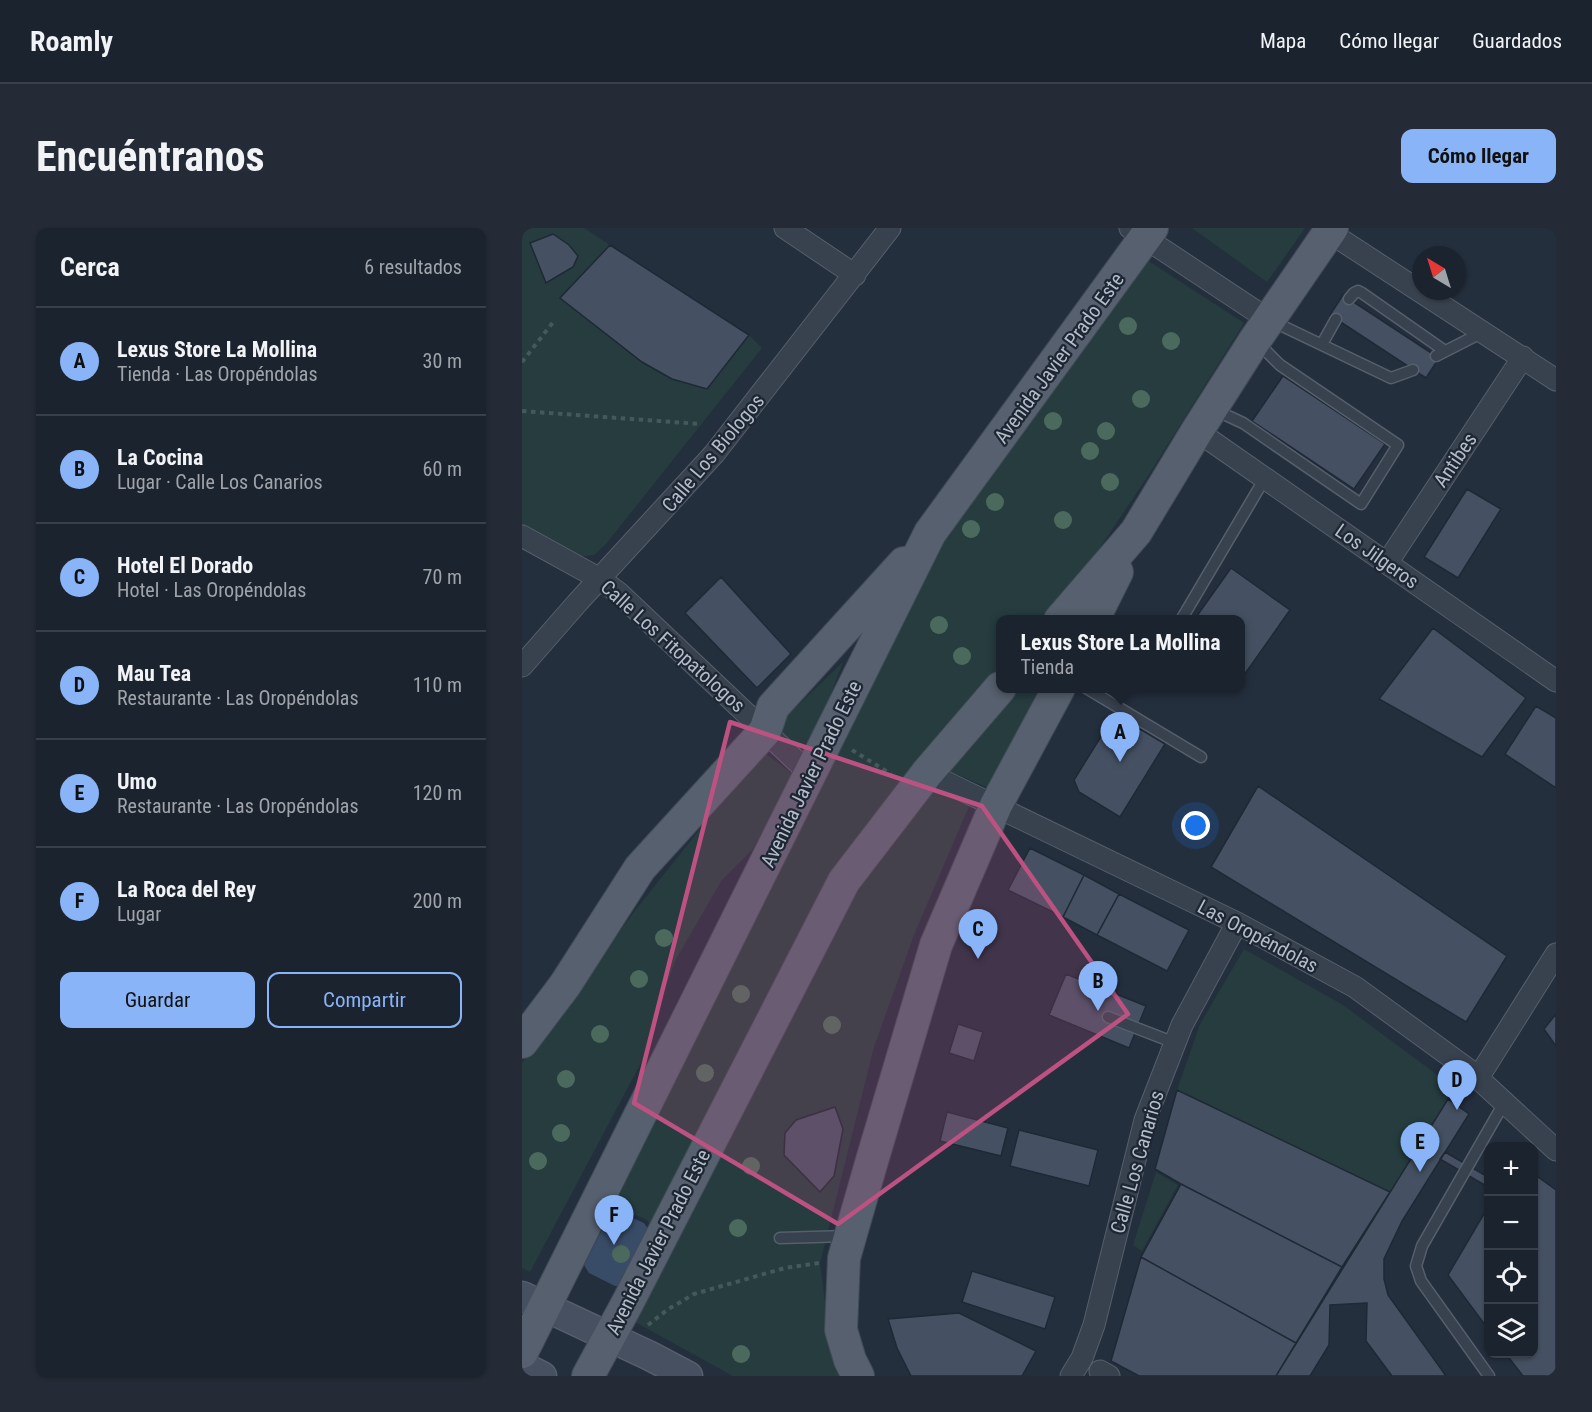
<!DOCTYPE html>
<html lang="es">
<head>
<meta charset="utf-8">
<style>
  :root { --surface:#1b232e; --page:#242b36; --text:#f1f3f6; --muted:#a0a4aa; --line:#39404a; --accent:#8ab4f8 }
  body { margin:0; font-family:"Roboto Condensed",sans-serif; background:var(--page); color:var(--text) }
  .controls { position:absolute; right:18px; bottom:18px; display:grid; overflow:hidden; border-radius:12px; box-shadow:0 2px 4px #0004 }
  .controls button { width:54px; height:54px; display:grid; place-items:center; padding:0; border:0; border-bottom:2px solid var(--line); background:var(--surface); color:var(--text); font:30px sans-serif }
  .compass { position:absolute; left:890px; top:18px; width:54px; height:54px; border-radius:50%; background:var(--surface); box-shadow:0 2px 4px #0004; rotate:322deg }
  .you { position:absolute; left:674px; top:598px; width:21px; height:21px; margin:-15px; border:4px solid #fff; border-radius:50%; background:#1a73e8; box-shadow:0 0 0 9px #1a73e833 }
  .badge { display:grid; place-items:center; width:39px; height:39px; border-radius:50%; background:var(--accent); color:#111; font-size:20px; font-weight:700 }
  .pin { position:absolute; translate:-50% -50px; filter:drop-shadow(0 2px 3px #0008) }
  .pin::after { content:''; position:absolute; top:32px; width:21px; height:18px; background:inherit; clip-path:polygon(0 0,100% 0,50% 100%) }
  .popup { position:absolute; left:474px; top:387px; width:249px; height:78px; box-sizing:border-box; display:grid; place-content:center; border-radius:12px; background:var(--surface); filter:drop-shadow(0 2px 4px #0005); font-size:20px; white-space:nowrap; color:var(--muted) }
  .popup b { font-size:22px; color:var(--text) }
  .popup::after { content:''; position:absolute; left:50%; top:100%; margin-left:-12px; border:12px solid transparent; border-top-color:var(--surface) }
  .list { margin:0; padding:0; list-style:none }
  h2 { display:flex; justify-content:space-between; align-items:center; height:78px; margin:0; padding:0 24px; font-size:26px }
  h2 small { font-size:20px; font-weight:400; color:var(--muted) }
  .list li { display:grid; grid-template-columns:39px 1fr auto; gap:18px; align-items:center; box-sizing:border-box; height:108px; padding:0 24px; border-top:2px solid var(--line) }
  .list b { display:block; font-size:22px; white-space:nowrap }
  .list p { margin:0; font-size:20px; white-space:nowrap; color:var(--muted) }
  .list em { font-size:20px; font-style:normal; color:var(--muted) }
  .actions { display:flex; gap:12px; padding:18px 24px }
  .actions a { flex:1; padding:14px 0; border:2px solid var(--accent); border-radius:12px; text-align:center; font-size:21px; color:var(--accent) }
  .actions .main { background:var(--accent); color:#111 }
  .icon { flex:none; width:33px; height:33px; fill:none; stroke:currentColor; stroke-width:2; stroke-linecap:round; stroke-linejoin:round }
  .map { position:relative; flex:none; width:1034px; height:1148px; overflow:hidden; border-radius:12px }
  header { display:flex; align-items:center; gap:36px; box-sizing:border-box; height:84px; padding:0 30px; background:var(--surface); border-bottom:2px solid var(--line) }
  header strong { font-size:28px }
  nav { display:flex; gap:33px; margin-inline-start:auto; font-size:21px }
  .intro { display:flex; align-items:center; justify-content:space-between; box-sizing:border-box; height:144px; padding:0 36px }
  h1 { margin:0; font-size:42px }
  .button { padding:15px 27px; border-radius:12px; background:var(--accent); color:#111; font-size:21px; font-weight:700 }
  main { display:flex; gap:36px; padding:0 36px }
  aside { flex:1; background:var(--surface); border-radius:12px; box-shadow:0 2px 4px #0004 }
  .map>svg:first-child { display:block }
  .green { fill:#263c3f }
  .water { fill:#394c67 }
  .building { fill:#455162; stroke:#1f2835; stroke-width:1.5 }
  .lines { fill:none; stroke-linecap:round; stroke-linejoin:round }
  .lane-casing { stroke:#565f6c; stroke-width:13 }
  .street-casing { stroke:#565f6c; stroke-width:23 }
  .secondary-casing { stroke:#565f6c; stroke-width:31 }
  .primary-casing { stroke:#414a57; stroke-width:34 }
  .path { stroke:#44595c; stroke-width:4; stroke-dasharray:4.5 4.5; stroke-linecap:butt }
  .lane { stroke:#38414e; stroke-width:10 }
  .street { stroke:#38414e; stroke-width:21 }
  .secondary { stroke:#465061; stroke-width:28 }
  .primary { stroke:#56606e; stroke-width:32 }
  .tree { fill:#4b6a5d }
  .marked { fill:#bd5182; fill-opacity:0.2; stroke:#bd5182; stroke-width:4.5; stroke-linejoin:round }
  .labels { text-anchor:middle; stroke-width:4.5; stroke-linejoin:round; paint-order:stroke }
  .street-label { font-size:20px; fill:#b4bcc9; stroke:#1d2633 }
</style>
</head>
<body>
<header>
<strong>Roamly</strong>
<nav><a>Mapa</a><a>Cómo llegar</a><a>Guardados</a></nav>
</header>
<div class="intro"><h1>Encuéntranos</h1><a class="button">Cómo llegar</a></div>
<main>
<aside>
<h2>Cerca<small>6 resultados</small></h2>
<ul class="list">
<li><span class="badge">A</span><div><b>Lexus Store La Mollina</b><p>Tienda · Las Oropéndolas</p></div><em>30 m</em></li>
<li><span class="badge">B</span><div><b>La Cocina</b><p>Lugar · Calle Los Canarios</p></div><em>60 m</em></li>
<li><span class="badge">C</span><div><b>Hotel El Dorado</b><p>Hotel · Las Oropéndolas</p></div><em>70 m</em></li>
<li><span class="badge">D</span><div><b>Mau Tea</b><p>Restaurante · Las Oropéndolas</p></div><em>110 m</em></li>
<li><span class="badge">E</span><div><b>Umo</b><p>Restaurante · Las Oropéndolas</p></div><em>120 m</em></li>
<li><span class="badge">F</span><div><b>La Roca del Rey</b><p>Lugar</p></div><em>200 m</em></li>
</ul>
<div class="actions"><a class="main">Guardar</a><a>Compartir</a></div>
</aside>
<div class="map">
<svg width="1034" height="1148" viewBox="0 0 1034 1148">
  <rect width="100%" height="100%" fill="#242f3e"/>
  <path class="green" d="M0,0H62L88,17L38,70L120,134L150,151L185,161L227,107L240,120L84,316L72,327L56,329L0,300Z
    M670,0H783L745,54Z
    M622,30L722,95L626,248L571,330L519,391L478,392V440L388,547L130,1000L125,992L100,981L87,985L423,304Z
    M321,434L286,527L248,504Z
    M493,461H519L469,561L420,540Z
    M240,523L273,548L230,622L200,652L154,731L138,774L130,814L8,1044L0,1040V835L112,684Z
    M407,556L448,576L392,707L352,819L298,1035L310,1127L324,1148H211L113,1094L264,797L348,639Z
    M722,721L821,777L933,860L868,964L655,862L678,796Z
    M634,944L656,957L620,1023L611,1017Z"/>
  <path class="water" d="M98,984L122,995L128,1004L97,1058H93L67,1045L62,1037L86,990Z"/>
  <path class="building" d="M31,6L47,17L56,28L51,39L24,55L8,15Z
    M88,17L227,107L185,161L150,151L120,134L38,70Z
    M821,67L917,130L904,150L808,87Z
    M761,148L863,216L832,261L730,193Z
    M945,261L979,281L936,350L902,329Z
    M709,340L768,382L720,450L718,449V392H672Z
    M199,349L269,426L235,460L163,385Z
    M911,400L1004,470L960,529L857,471Z
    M1014,478L1034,490V560L983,526Z
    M593,486L643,516L598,589L557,564L552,552Z
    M736,558L985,728L944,794L689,639Z
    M508,620L562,647L541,689L486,662Z
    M562,647L597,666L575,707L541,689Z
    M597,666L667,702L645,743L575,707Z
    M544,746L624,778L607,820L527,787Z
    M1034,786V818L1022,801Z
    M436,796L461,804L452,833L427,825Z
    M655,862L868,964L820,1039L659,956L633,941Z
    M926,871L947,886L880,993L862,1031V1051L866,1067L924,1148H870L844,1113L845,1075L808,1077L807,1117L788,1148H754Z
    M313,879L321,901L312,948L298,964L262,927L263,905L274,892Z
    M425,884L486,900L479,928L418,913Z
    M497,902L576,922L567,958L488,938Z
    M923,924L966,949V959L918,931Z
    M1011,948L1016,949L1034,962V1148H1001L984,1126H1011Z
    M659,956L820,1039L774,1115L619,1029Z
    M966,979V1101L926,1047Z
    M619,1029L774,1115L754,1148H617L589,1133Z
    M450,1043L533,1069L523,1101L440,1074Z
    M437,1085L514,1123L500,1148H389L375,1120L366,1091Z"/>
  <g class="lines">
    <defs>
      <path id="lane" d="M827,71L832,65L836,63L840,65L923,123
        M750,93L869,150L891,142
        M800,116L814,91
        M914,128L961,104
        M693,182L721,195L839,276L876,217L758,137L736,115
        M659,392L743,250
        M564,460L679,529
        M586,789L653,815
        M258,1010L325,1008
        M967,1148L899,1053L894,1038L900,1018L982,875"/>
      <path id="street" d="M263,0L333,47
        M608,0L747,92
        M807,4L1034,152
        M675,203L1034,453
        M0,308L78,351L98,366L289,547
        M865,335L1001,129
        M0,438L56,374L192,226L368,0
        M405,545L715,695L833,759L947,842L1034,922
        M956,850L1034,726
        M578,1143L587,1148
        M549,1148L560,1130L572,1097L623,892L660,797L715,695"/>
      <path id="secondary" d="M0,1068L128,1128L166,1148
        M0,1138L20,1148"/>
      <path id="primary" d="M538,392L614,304L675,203L733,112L810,0
        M571,392L595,344
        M0,814L43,757L118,640L243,503L251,479L382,335
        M0,1124L408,305L630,0
        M66,1148L106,1074L322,653L405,545L478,460
        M336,1148L328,1132L319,1102L322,1030L349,936L414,717L474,577L537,460"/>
    </defs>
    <use href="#lane" class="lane-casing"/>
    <use href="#street" class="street-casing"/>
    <use href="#secondary" class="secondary-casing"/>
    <use href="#primary" class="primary-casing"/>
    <path class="path" d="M0,134L32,93
      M0,183L178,196
      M330,522L369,546
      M126,1097L145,1082L172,1066L263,1040L297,1035"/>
    <use href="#lane" class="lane"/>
    <use href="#street" class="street"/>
    <use href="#secondary" class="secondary"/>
    <use href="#primary" class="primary"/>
  </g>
  <g class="tree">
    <circle cx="606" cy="98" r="9"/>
    <circle cx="649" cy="113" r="9"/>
    <circle cx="619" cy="171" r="9"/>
    <circle cx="531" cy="193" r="9"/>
    <circle cx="584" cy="203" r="9"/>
    <circle cx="568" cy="223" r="9"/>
    <circle cx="588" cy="254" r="9"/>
    <circle cx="473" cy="274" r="9"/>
    <circle cx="541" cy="292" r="9"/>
    <circle cx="449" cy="301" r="9"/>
    <circle cx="417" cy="397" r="9"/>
    <circle cx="440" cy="428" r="9"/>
    <circle cx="142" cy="710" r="9"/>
    <circle cx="117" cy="751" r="9"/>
    <circle cx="219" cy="766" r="9"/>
    <circle cx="310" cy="797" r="9"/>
    <circle cx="78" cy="806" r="9"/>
    <circle cx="183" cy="845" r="9"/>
    <circle cx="44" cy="851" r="9"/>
    <circle cx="39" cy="905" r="9"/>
    <circle cx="16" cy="933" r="9"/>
    <circle cx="229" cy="938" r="9"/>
    <circle cx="216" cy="1000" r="9"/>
    <circle cx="99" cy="1026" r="9"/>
    <circle cx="219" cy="1126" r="9"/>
  </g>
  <path class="marked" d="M208,494L460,578L606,786L316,996L112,875Z"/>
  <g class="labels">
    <g class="street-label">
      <text transform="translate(537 130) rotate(-54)" y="7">Avenida Javier Prado Este</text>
      <text transform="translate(191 225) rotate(-50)" y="7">Calle Los Biologos</text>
      <text transform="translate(933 232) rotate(-56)" y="7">Antibes</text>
      <text transform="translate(855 328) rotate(35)" y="7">Los Jilgeros</text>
      <text transform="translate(151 418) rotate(42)" y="7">Calle Los Fitopatologos</text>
      <text transform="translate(289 546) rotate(-64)" y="7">Avenida Javier Prado Este</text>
      <text transform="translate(736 708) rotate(28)" y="7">Las Oropéndolas</text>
      <text transform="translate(615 934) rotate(-74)" y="7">Calle Los Canarios</text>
      <text transform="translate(136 1014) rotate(-63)" y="7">Avenida Javier Prado Este</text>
    </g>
  </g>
</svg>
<div class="controls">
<button>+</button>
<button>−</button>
<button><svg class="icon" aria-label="locate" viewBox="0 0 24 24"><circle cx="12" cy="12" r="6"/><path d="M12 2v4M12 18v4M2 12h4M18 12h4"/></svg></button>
<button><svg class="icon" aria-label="layers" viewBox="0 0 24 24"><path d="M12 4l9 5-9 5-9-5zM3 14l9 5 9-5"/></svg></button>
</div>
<svg class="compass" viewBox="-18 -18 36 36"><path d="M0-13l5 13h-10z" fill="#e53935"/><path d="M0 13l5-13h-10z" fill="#a0a4aa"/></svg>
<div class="you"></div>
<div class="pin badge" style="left:598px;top:534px">A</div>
<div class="popup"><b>Lexus Store La Mollina</b>Tienda</div>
<div class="pin badge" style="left:576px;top:783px">B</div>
<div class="pin badge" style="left:456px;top:731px">C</div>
<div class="pin badge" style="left:935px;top:882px">D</div>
<div class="pin badge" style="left:898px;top:944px">E</div>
<div class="pin badge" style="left:92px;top:1017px">F</div>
</div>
</main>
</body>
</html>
